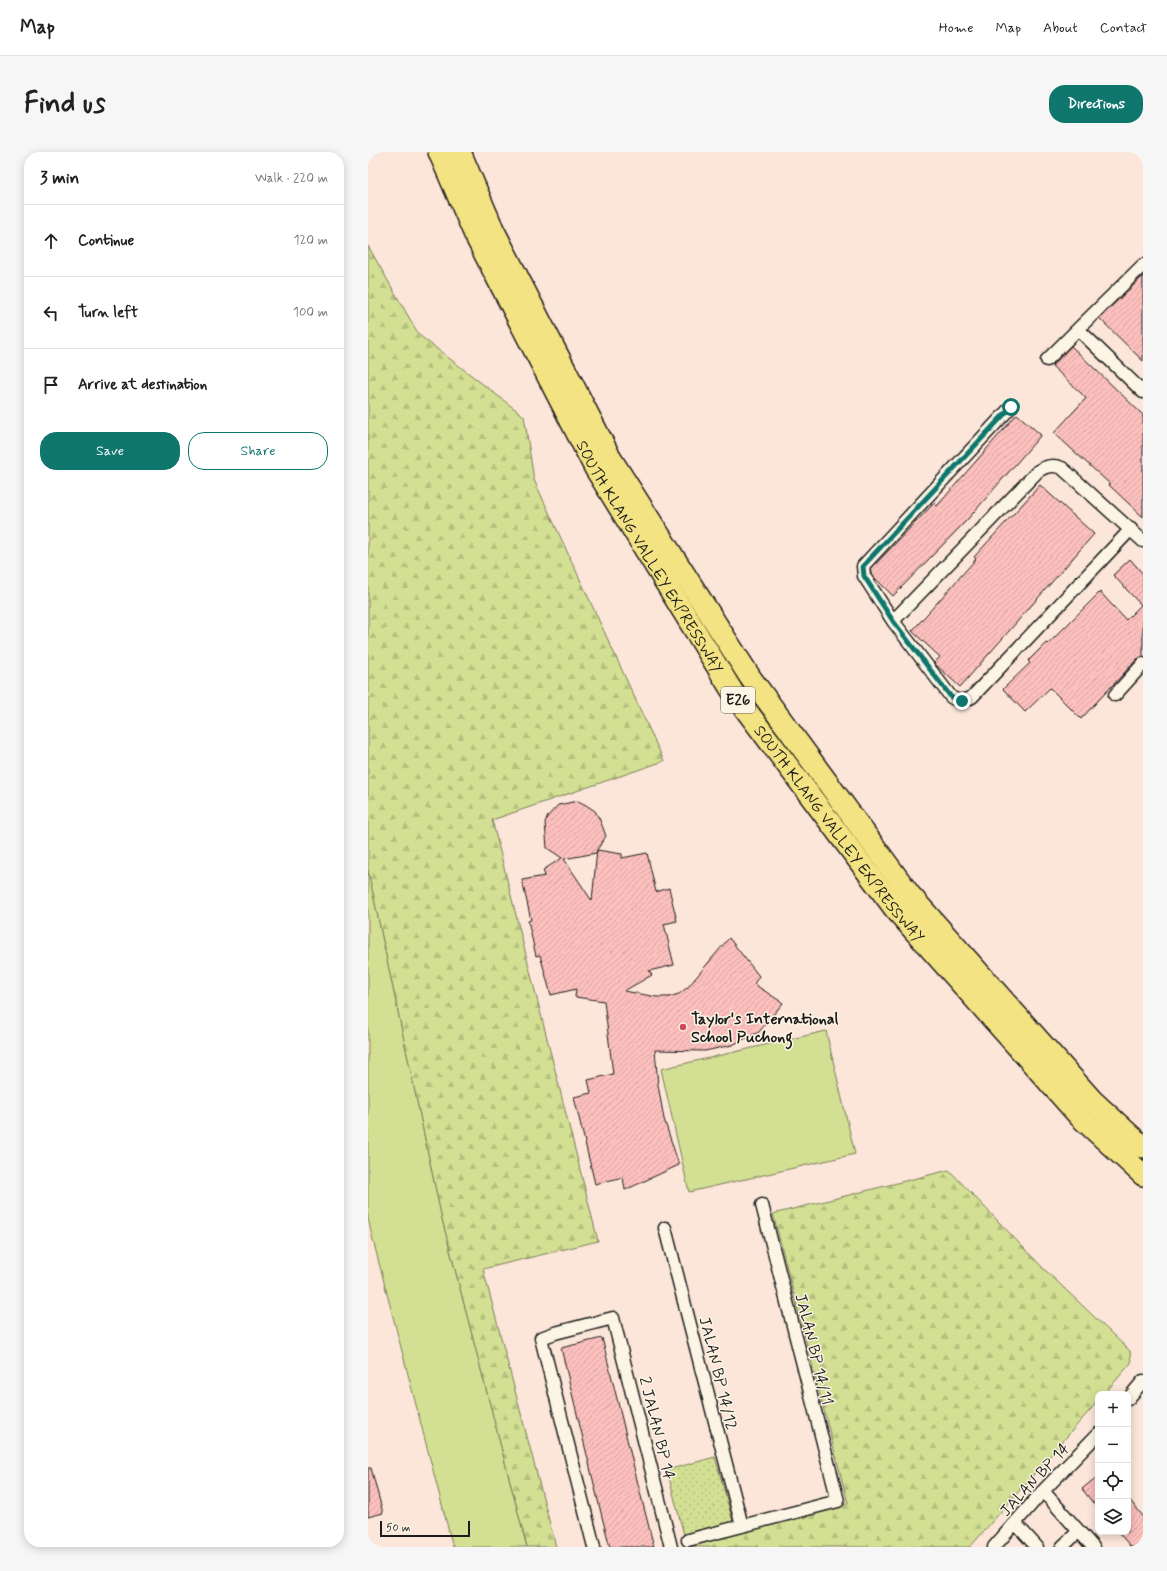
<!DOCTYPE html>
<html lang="en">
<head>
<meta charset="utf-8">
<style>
  :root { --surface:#fff; --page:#f6f6f6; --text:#202124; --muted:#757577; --line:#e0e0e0; --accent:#0f766e }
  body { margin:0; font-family:Mynerve,sans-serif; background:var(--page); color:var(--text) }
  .controls { position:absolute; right:12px; bottom:12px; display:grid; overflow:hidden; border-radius:8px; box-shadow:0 2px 10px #0003 }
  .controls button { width:36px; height:36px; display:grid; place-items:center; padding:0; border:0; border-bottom:1px solid var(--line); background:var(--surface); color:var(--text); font:20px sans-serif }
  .scale { position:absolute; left:12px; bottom:10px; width:90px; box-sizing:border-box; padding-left:4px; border:2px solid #1c1c1c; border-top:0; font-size:11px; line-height:14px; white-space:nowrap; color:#1c1c1c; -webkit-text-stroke:3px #fcf5e5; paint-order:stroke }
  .stop { position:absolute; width:12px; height:12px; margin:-9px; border:3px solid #0f766e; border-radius:50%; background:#fff }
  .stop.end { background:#0f766e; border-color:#fff; box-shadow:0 1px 4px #0008 }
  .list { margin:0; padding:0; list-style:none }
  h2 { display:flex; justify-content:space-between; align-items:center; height:52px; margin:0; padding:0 16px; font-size:17px }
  h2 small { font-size:13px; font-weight:400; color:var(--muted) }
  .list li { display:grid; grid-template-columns:26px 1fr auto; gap:12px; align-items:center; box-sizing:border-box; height:72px; padding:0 16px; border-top:1px solid var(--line) }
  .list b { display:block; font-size:15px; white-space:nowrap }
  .list em { font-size:13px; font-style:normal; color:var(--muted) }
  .actions { display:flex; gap:8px; padding:12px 16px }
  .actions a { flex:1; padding:9px 0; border:1px solid var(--accent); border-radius:16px; text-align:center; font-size:14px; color:var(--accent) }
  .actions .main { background:var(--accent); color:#fff }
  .icon { flex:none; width:22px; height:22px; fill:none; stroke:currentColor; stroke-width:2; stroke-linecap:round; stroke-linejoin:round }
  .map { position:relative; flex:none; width:775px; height:1395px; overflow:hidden; border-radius:16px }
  header { display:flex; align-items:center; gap:24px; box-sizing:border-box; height:56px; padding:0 20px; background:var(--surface); border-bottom:1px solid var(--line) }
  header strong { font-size:19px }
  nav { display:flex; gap:22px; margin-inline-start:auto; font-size:14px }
  .intro { display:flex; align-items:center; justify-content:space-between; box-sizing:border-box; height:96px; padding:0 24px }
  h1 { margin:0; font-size:28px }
  .button { padding:10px 18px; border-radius:16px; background:var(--accent); color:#fff; font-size:14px; font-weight:700 }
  main { display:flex; gap:24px; padding:0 24px }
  aside { flex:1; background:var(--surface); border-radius:16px; box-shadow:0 2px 10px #0003 }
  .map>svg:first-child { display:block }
  .grass { fill:#d3e093; stroke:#787e58 }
  .forest { fill:url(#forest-firs); stroke:#787e58 }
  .park { fill:url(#park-dots); stroke:#787e58 }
  .building { fill:url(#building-hatch); stroke:#1c1c1c; fill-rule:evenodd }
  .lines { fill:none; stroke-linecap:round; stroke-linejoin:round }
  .street-casing { stroke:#1c1c1c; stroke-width:15 }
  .highway-casing { stroke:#1c1c1c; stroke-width:24 }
  .street { stroke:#fcf5e5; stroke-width:12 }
  .highway { stroke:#f4e382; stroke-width:21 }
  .route { stroke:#0f766e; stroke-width:5 }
  .poi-dot { fill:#d1495b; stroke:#fcf5e5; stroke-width:1.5 }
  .labels { text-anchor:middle; stroke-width:3; stroke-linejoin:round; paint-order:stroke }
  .shield { fill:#fcf5e5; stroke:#5f5d58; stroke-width:1 }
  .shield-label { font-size:15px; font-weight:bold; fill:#1c1c1c }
  .street-label { font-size:16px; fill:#1c1c1c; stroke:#fcf5e5 }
  .poi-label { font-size:16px; font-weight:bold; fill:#1c1c1c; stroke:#fcf5e5; text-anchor:start }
</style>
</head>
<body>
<header>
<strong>Map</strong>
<nav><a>Home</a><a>Map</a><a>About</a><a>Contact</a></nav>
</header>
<div class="intro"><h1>Find us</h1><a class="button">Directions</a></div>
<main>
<aside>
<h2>3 min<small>Walk · 220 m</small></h2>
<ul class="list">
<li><svg class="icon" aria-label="ahead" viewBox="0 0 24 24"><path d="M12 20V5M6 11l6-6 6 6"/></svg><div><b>Continue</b></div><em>120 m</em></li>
<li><svg class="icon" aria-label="left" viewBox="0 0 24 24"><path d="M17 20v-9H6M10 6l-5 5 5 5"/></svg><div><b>Turn left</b></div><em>100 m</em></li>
<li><svg class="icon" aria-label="arrive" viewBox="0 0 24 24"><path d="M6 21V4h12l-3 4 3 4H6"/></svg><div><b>Arrive at destination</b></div></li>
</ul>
<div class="actions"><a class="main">Save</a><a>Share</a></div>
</aside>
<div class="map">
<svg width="775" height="1395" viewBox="0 0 775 1395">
  <defs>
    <pattern id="forest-firs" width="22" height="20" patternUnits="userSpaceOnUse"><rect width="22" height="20" fill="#d3e093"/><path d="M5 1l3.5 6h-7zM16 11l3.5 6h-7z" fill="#b5c07e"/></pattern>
    <pattern id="park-dots" width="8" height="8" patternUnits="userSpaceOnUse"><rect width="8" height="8" fill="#d3e093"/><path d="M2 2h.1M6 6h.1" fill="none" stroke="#b5c07e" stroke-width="1.8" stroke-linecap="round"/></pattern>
    <pattern id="building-hatch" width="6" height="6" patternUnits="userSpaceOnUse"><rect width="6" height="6" fill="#fcc0bd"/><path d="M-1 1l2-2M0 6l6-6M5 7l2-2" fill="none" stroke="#d7a4a2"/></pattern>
  </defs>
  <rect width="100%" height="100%" fill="#fce5d9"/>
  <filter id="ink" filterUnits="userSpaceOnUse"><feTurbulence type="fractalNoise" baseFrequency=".025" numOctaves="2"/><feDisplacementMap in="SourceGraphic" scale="8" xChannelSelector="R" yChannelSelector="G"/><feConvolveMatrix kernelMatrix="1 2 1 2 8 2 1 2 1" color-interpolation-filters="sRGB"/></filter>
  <g filter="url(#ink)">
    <path class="grass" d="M0,718L74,1067L159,1395H85L4,1084L0,1066Z
      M458,879L487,1002L321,1040L293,917Z"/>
    <path class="forest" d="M0,94L51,183L156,264L166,328L296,609L124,668L230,1089L115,1117L188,1395H159L74,1067L0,718Z
      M581,1018L675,1116L762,1199L763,1211L736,1242H730V1249L602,1395H316L480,1351L405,1062Z"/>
    <path class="park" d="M347,1305L365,1370L316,1383L299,1318Z"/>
    <path class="building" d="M775,124V209L731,166Z
      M703,194L775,263V365L741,333L742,332L686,281L718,246L684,214Z
      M649,262L673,283L599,368L525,444L505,424L503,417L566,351L569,354Z
      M672,333L726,382L592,535L566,511L572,505L544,479L608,407L606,405Z
      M762,407L775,422V504L769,507L713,567L682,536L657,560L635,537L662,511L660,509L678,491L680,492L732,440L758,468L773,453L745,423Z
      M210,649L218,653L227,659L232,668L238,684L229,698L254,702V706L279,701L288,740L301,736L309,769L296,772L306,813L281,819L284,823L256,839L289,845H301L311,842L320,835L361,786L391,824L386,832L415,851L391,880L364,893L337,899L287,898L290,933L296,967L311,1013L257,1038L255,1025L227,1032L206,945L223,941L220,928L245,922L236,849L207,845L208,837L183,843L172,803L168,804L160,769L163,768L154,728L177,724L175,718L194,706L179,696L177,671L179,665L190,653ZM229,698L224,749L196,707L228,701Z
      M234,1186L272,1340L286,1395H242L234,1365L193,1196Z
      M0,1316H3L15,1361L0,1365Z
      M730,1324V1357L714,1337Z
      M760,1346L775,1364V1395H763L750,1380H760Z"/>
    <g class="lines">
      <defs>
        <path id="street" d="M710,177L775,240
          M679,208L710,177L775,113
          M643,255L495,414L496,424L525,469L583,545C590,550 596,549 604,545L763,377
          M525,469L670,319C678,314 685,312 694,316L775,389
          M747,543L775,512
          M297,1076L374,1374
          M760,1247L775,1229
          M675,1339L725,1395
          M647,1371L669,1395
          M320,1388L470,1349L394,1053
          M226,1395L173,1186L187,1181L245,1166L303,1395
          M626,1395L675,1339L730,1282
          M694,1395L711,1379"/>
        <g id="highway">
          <path id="s1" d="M71,0L107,83L227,316L366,542L527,757L711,964L775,1023"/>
          <path d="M92,0L125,77L243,307L382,525L542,743L724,948L775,995"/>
        </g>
      </defs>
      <use href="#street" class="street-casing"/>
      <use href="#highway" class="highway-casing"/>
      <use href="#street" class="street"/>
      <use href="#highway" class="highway"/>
    </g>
  </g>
  <g class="lines" filter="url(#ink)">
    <path class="route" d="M594,549L588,548L583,545L525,469L496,424L495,414L643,255"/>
  </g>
  <circle class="poi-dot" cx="315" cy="875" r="4"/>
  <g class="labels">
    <rect class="shield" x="353" y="535" width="34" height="26" rx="3"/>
    <g class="shield-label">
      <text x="370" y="553">E26</text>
    </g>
    <g class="street-label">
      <text dy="6" stroke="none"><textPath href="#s1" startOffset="457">SOUTH KLANG VALLEY EXPRESSWAY</textPath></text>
      <text dy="6" stroke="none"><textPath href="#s1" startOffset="793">SOUTH KLANG VALLEY EXPRESSWAY</textPath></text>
      <text transform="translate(447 1197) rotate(76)" y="6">JALAN BP 14/11</text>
      <text transform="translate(351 1221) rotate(76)" y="6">JALAN BP 14/12</text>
      <text transform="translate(290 1276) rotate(76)" y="6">2 JALAN BP 14</text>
      <text transform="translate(666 1327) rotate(-47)" y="6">JALAN BP 14</text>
    </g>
    <g class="poi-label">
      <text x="323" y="872">Taylor's International<tspan x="323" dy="18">School Puchong</tspan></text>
    </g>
  </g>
</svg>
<div class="controls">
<button>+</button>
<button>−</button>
<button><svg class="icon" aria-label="locate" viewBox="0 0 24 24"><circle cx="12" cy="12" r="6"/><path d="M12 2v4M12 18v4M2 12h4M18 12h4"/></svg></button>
<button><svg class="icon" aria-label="layers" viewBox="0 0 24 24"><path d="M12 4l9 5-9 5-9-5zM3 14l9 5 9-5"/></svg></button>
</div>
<div class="scale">50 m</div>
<div class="stop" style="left:643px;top:255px"></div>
<div class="stop end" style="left:594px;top:549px"></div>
</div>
</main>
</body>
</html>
